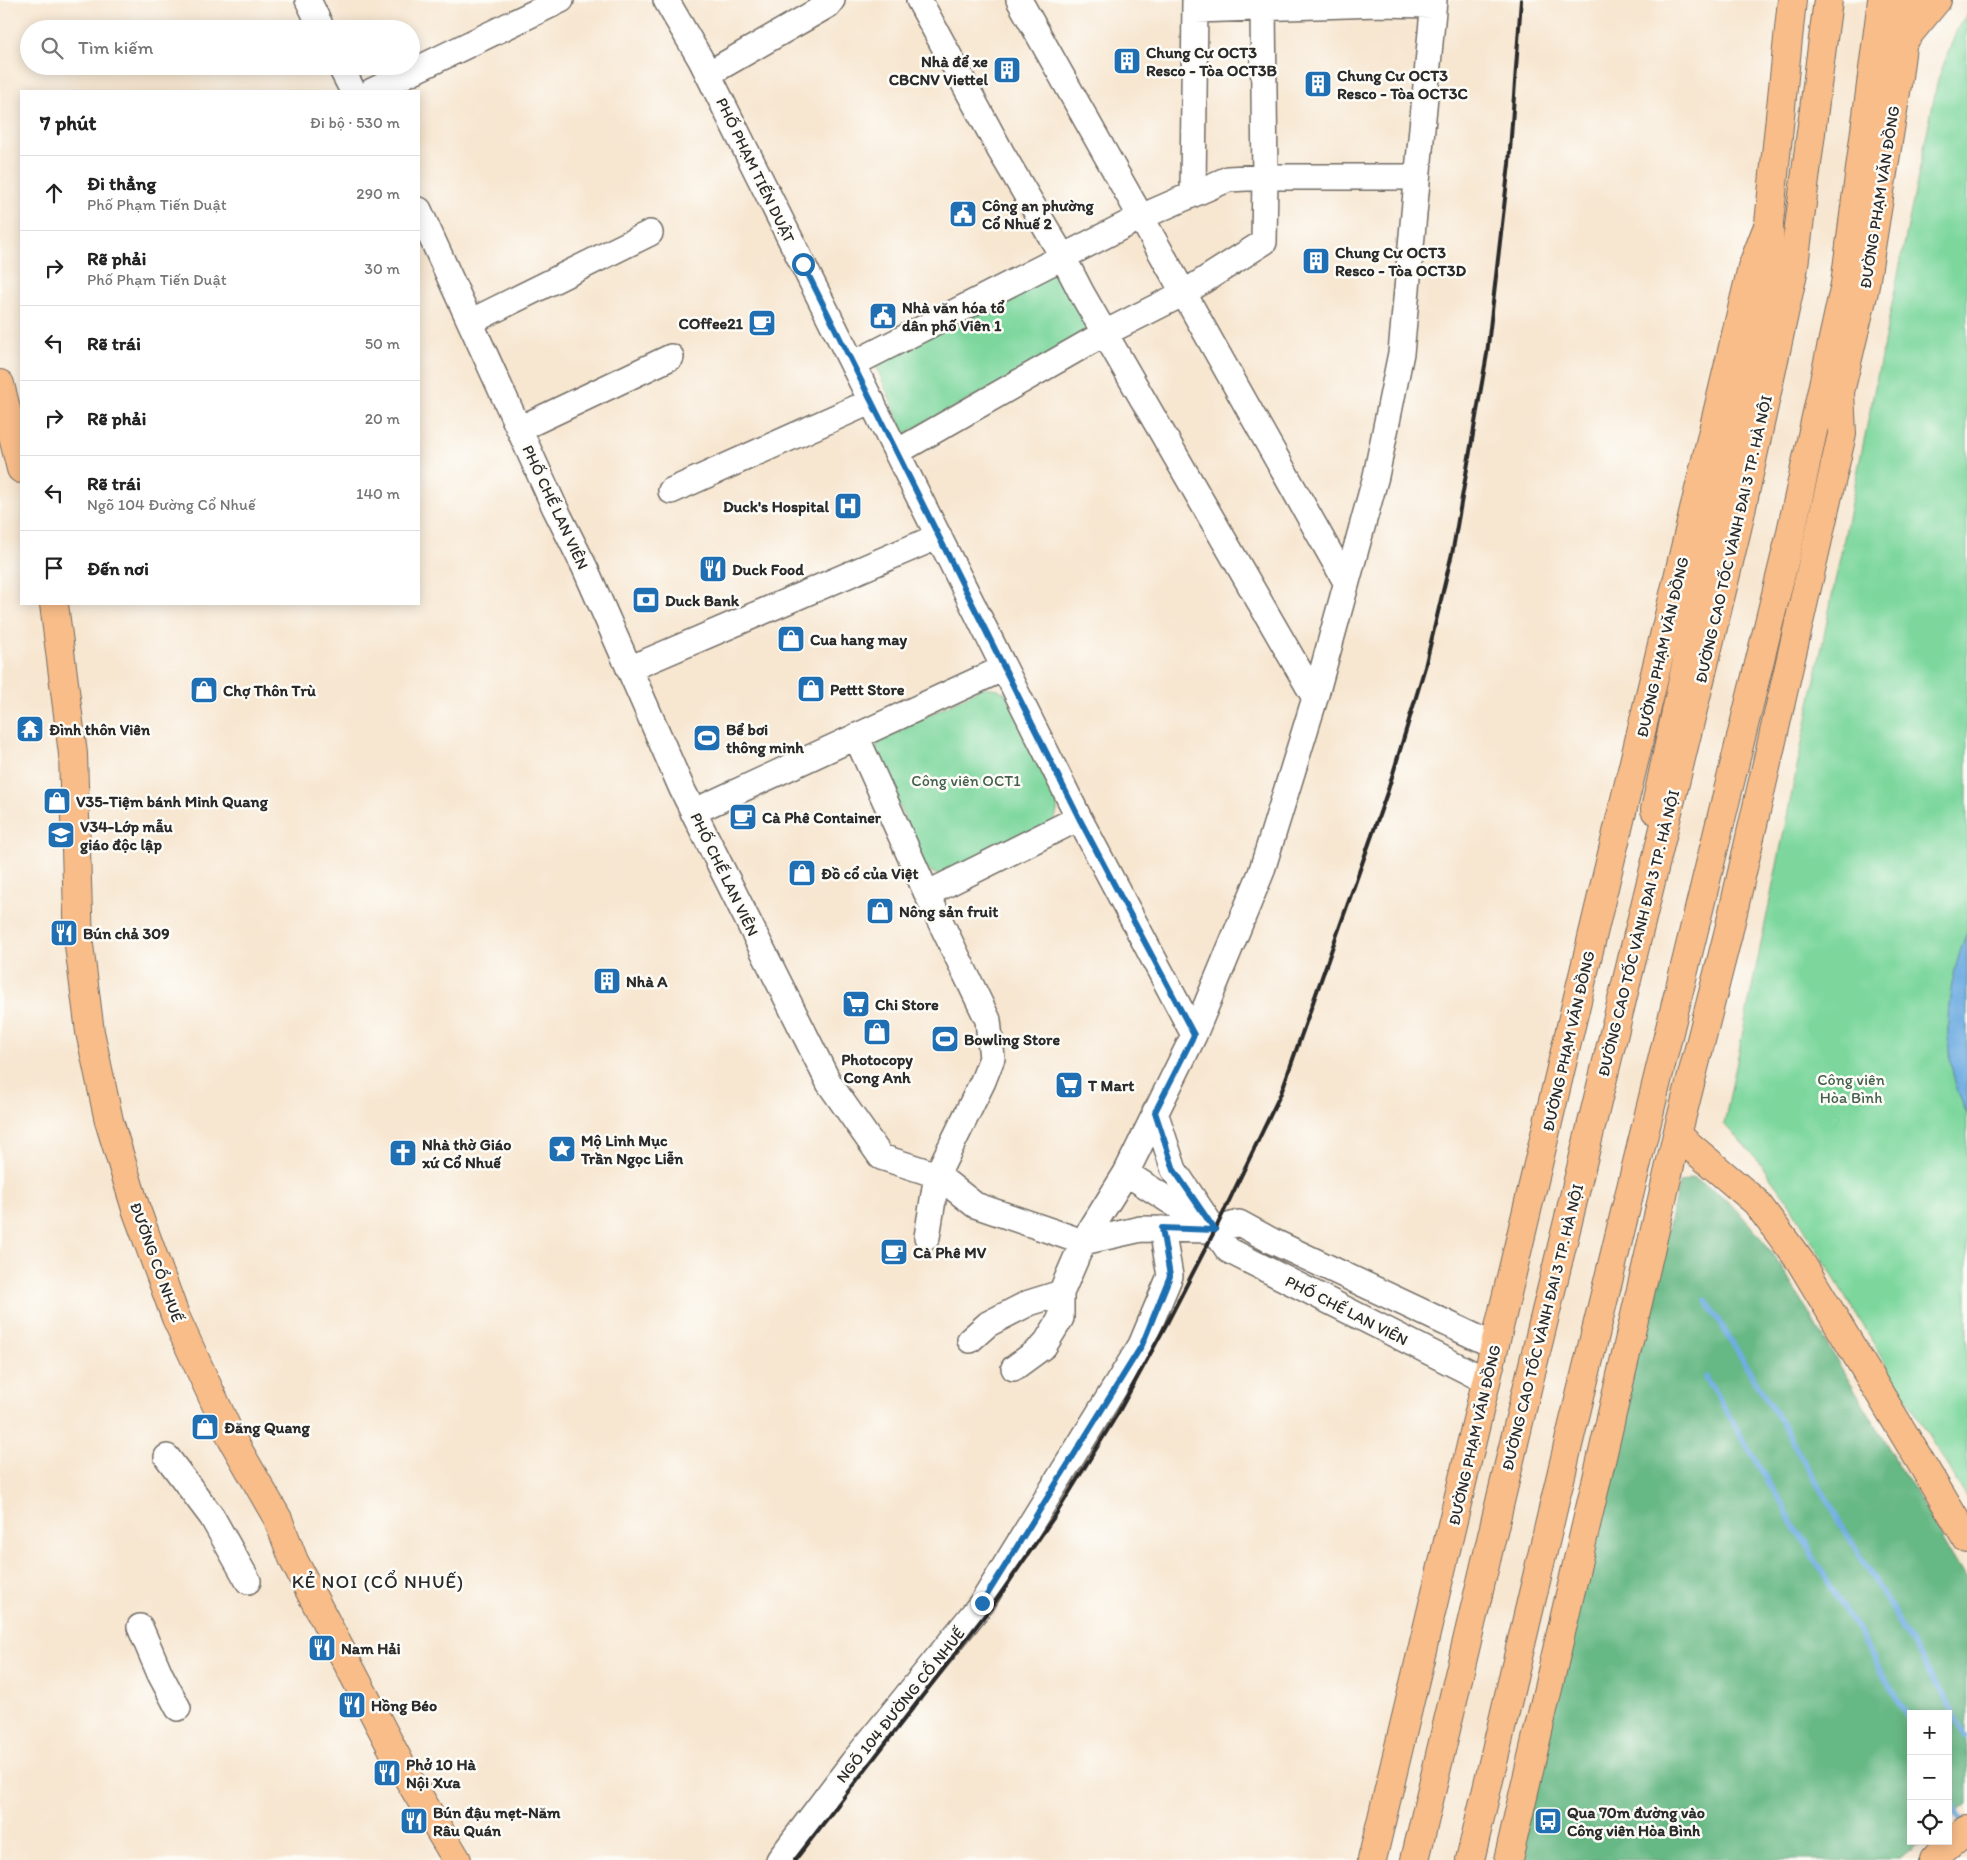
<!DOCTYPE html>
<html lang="vi">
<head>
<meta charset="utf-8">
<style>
  :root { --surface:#fff; --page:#f2f2f2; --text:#222; --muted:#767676; --line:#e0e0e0 }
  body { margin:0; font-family:Itim,sans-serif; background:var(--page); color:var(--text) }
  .controls { position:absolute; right:15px; bottom:15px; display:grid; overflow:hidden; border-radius:0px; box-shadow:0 2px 12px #0003 }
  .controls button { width:45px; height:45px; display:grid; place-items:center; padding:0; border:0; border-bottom:1px solid var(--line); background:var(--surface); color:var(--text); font:25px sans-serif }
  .stop { position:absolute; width:15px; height:15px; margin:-11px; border:4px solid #1f6fb2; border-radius:50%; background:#fff }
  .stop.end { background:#1f6fb2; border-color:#fff; box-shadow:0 1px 5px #0008 }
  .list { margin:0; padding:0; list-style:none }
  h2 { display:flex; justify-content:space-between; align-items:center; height:65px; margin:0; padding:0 20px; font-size:21px }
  h2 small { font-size:16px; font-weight:400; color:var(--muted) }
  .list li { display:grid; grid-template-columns:32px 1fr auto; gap:15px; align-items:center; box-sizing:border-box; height:75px; padding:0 20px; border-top:1px solid var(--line) }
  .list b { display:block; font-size:19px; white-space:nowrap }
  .list p { margin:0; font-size:16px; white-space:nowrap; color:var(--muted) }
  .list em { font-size:16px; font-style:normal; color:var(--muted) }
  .icon { flex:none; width:28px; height:28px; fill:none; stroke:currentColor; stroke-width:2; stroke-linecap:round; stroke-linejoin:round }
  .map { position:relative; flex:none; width:1967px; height:1860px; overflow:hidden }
  .search { position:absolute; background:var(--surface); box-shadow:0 2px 12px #0003; left:20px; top:20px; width:400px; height:55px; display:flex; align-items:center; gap:12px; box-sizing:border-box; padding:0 18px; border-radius:28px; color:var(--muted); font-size:19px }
  .panel { position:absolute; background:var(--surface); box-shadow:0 2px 12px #0003; left:20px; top:90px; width:400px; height:515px; border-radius:0px }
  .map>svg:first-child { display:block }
  .green { fill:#7dd79d; stroke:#548164 }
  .forest { fill:#66b884; stroke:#487258 }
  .water { fill:#70ade2; stroke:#4e6c86 }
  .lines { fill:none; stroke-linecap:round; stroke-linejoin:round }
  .stream { stroke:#70ade2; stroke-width:5.5 }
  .minor-casing { stroke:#726c65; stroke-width:28 }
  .major-casing { stroke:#726c65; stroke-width:30 }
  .highway-casing { stroke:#726c65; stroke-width:30 }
  .minor { stroke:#fff; stroke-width:25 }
  .major { stroke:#f8bd89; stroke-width:28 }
  .highway { stroke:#f8bd89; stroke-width:28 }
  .rail { stroke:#2b2b2b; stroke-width:4 }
  .route { stroke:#1f6fb2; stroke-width:6 }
  .labels { text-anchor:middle; stroke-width:5; stroke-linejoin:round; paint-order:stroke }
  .poi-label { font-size:16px; font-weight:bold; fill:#2b2b2b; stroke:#fdfcf7; text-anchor:start }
  .street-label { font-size:16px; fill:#2b2b2b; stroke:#fdfcf7 }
  .park-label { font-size:16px; fill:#445f4d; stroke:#fdfcf7 }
  .quarter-label { font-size:19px; letter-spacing:1px; fill:#2b2b2b; stroke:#fdfcf7 }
</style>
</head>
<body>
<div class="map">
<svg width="1967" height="1860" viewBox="0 0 1967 1860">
  <rect width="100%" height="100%" fill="#fdfcf7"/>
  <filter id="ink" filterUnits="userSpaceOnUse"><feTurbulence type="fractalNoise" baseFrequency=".02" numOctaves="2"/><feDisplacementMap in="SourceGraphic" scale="10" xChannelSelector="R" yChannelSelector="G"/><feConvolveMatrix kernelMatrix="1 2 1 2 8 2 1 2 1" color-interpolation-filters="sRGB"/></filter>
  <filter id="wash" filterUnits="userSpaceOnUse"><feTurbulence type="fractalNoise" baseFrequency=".0096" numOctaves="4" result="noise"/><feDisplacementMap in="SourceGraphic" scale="20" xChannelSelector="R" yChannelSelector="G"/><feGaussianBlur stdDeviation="1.12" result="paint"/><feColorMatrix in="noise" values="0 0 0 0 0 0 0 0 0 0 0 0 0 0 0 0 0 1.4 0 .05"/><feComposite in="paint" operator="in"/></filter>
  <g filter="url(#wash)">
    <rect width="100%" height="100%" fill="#f7e6d0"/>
    <path class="green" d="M1967,14V1499L1788,1201L1756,1158L1724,1124L1938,79L1958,27Z
      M1060,267L1097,332L904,434L874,360Z
      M983,687L998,689L1007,695L1058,799L1057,812L1054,822L938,875L926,869L876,752L878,742Z"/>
    <path class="forest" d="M1693,1178C1731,1197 1757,1231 1781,1266L1967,1580V1804L1948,1820V1714H1911V1841H1922L1899,1860H1516L1679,1183Z"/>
    <path class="water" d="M1967,932V1114C1939,1056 1944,991 1967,932Z"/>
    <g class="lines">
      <path class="stream" d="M1706,1300L1782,1424L1967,1737
        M1706,1377L1911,1721
        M1948,1797L1962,1823"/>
    </g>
  </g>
  <g filter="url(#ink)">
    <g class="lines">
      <defs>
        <path id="minor" d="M308,0L322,29
          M666,0L701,60L1079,818L1194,1035L1126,1173
          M919,0L1001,152L1063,257L1081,292L1315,698
          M1019,0L1346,582
          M1196,10L1377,4L1433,5
          M340,66L353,91
          M708,74L828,5L832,0
          M372,91L561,0
          M1193,193L1195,0
          M419,210L555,508L585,568L682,789L829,1083L881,1157L937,1175L975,1205L1083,1242L1126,1173L1215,1230
          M470,322L650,233
          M853,364L1141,217L1228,179L1265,177H1417
          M519,429L671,357
          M897,452L1105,333L1184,293L1264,242L1265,177L1263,8
          M671,491L872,401
          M629,669L939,536
          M856,736L927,894L988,1020L992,1058L983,1081L937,1175L927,1237
          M693,812L1004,668
          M927,894L1079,818
          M1194,1035L1261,873L1315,698L1376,476L1401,353L1434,0
          M1155,1112L1174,1170L1228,1250L1487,1381
          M970,1340L988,1324L1029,1303L1061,1293
          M1014,1368L1044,1346L1061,1318V1293L1083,1242L1141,1229L1215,1230L1239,1223L1272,1241L1495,1346
          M167,1457L212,1517L248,1581
          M140,1627L160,1674L178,1708
          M779,1860L853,1762L982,1603L1141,1345L1170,1276L1162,1229"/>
        <path id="major" d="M1903,41L1937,0
          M0,384L21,469
          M54,604L73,754L79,945L90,1032L109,1121L136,1209L176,1318L232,1439L278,1519L294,1561L405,1773L457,1860
          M1655,810L1771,269L1769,223L1792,0
          M1677,1135L1756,1202L1800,1261L1967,1539
          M1372,1860L1752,267L1766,231
          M1508,1860L1677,1135L1728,934L1842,434L1840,392L1864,291L1896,92L1908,0
          M1933,1860L1967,1830"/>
        <path id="highway" d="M1415,1860L1518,1426L1737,529L1793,273L1828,0
          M1470,1860L1570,1437L1789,541L1845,284L1882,0"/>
      </defs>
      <use href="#minor" class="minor-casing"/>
      <use href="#major" class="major-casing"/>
      <use href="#highway" class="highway-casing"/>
      <use href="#minor" class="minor"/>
      <use href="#major" class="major"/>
      <use href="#highway" class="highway"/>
      <path class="rail" d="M795,1860L992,1606L1056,1514L1118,1413L1167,1323L1215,1230L1281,1093L1388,790L1425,667L1453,549L1487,354L1509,164L1521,0"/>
    </g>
  </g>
  <g class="lines" filter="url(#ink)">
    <path class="route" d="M803,264L1079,818L1194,1035L1155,1112L1174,1170L1215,1230L1162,1228L1170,1276L1142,1345L982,1603"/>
  </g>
  <defs>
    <symbol id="building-square" viewBox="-11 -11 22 22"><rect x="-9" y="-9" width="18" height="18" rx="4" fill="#1f6fb2" stroke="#fdfcf7"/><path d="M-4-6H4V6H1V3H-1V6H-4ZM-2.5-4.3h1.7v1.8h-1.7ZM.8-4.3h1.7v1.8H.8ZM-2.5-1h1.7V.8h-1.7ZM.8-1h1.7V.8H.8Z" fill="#fff"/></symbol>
    <symbol id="civic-square" viewBox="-11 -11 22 22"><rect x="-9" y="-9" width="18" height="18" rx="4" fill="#1f6fb2" stroke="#fdfcf7"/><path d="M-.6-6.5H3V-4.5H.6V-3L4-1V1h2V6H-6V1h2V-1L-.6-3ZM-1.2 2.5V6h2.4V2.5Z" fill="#fff"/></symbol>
    <symbol id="cafe-square" viewBox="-11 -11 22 22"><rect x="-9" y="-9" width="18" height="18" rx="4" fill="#1f6fb2" stroke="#fdfcf7"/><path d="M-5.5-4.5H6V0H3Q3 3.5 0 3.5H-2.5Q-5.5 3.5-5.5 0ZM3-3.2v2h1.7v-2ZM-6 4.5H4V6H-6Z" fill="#fff"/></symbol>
    <symbol id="hospital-square" viewBox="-11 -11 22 22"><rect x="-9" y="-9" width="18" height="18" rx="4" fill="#1f6fb2" stroke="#fdfcf7"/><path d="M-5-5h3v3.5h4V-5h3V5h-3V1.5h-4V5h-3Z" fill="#fff"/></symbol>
    <symbol id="restaurant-square" viewBox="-11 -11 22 22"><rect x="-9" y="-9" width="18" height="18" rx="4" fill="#1f6fb2" stroke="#fdfcf7"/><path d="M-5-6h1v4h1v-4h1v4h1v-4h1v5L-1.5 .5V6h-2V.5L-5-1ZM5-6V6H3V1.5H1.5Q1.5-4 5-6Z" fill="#fff"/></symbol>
    <symbol id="bank-square" viewBox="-11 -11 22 22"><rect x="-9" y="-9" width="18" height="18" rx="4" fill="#1f6fb2" stroke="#fdfcf7"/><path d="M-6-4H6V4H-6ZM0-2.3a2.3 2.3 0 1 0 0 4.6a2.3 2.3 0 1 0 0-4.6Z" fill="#fff"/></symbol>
    <symbol id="shop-square" viewBox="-11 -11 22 22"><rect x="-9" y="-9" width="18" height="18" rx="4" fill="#1f6fb2" stroke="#fdfcf7"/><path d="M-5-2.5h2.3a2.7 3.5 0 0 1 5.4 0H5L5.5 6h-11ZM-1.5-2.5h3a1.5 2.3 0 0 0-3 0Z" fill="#fff"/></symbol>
    <symbol id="temple-square" viewBox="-11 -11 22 22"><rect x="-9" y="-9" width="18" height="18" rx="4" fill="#1f6fb2" stroke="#fdfcf7"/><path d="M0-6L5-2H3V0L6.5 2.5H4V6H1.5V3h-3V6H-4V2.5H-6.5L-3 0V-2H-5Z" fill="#fff"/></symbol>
    <symbol id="stadium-square" viewBox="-11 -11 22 22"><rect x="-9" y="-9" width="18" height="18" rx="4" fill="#1f6fb2" stroke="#fdfcf7"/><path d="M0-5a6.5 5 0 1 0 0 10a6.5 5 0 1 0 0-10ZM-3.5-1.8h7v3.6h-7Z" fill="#fff"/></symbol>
    <symbol id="school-square" viewBox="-11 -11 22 22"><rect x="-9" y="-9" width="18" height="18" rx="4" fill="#1f6fb2" stroke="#fdfcf7"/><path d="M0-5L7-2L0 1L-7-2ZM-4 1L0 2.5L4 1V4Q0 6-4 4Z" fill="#fff"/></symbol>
    <symbol id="supermarket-square" viewBox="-11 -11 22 22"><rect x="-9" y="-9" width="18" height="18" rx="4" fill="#1f6fb2" stroke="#fdfcf7"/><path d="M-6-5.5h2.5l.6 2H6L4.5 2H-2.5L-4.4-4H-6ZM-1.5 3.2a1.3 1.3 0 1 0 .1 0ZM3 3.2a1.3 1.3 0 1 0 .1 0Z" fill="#fff"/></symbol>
    <symbol id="sight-square" viewBox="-11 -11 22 22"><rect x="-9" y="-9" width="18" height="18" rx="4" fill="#1f6fb2" stroke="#fdfcf7"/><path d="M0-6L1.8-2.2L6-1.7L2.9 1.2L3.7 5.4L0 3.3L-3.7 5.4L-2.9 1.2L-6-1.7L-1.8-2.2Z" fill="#fff"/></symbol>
    <symbol id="church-square" viewBox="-11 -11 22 22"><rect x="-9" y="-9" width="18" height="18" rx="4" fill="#1f6fb2" stroke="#fdfcf7"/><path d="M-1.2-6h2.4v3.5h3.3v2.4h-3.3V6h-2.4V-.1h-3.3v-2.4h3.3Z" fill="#fff"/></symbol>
    <symbol id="bus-square" viewBox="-11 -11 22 22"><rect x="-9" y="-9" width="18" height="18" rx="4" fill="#1f6fb2" stroke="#fdfcf7"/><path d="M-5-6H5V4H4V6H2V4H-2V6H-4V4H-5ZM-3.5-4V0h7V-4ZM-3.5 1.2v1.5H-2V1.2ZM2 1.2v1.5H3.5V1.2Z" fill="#fff"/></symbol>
  </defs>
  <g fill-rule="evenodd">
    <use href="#building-square" x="1111" y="45" width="32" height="32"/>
    <use href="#building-square" x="991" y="54" width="32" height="32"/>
    <use href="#building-square" x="1302" y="68" width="32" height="32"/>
    <use href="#civic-square" x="947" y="198" width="32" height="32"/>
    <use href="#building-square" x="1300" y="245" width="32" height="32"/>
    <use href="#civic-square" x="867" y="300" width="32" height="32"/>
    <use href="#cafe-square" x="746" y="307" width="32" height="32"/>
    <use href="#hospital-square" x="832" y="490" width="32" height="32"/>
    <use href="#restaurant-square" x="697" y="553" width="32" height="32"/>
    <use href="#bank-square" x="630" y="584" width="32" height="32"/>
    <use href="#shop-square" x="775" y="623" width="32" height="32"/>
    <use href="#shop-square" x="795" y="673" width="32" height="32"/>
    <use href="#shop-square" x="188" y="674" width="32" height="32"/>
    <use href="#temple-square" x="14" y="713" width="32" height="32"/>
    <use href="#stadium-square" x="691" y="722" width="32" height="32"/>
    <use href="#shop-square" x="41" y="785" width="32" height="32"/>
    <use href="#cafe-square" x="727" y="801" width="32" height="32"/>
    <use href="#school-square" x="45" y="819" width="32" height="32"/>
    <use href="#shop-square" x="786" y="857" width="32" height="32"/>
    <use href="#shop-square" x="864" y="895" width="32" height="32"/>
    <use href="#restaurant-square" x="48" y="917" width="32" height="32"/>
    <use href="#building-square" x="591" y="965" width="32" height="32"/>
    <use href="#supermarket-square" x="840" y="988" width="32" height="32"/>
    <use href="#shop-square" x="861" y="1016" width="32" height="32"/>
    <use href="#stadium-square" x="929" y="1023" width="32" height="32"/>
    <use href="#supermarket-square" x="1053" y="1069" width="32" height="32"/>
    <use href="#sight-square" x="546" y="1133" width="32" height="32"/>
    <use href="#church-square" x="387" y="1137" width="32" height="32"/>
    <use href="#cafe-square" x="878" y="1236" width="32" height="32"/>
    <use href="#shop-square" x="189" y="1411" width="32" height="32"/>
    <use href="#restaurant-square" x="306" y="1632" width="32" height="32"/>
    <use href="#restaurant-square" x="336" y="1689" width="32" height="32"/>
    <use href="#restaurant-square" x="371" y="1757" width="32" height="32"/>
    <use href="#restaurant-square" x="398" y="1805" width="32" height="32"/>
    <use href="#bus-square" x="1532" y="1805" width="32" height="32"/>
  </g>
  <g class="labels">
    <g class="poi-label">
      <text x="1146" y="58">Chung Cư OCT3<tspan x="1146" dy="18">Resco - Tòa OCT3B</tspan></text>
      <text x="988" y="67" text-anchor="end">Nhà để xe<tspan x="988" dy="18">CBCNV Viettel</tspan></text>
      <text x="1337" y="81">Chung Cư OCT3<tspan x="1337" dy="18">Resco - Tòa OCT3C</tspan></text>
      <text x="982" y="211">Công an phường<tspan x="982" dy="18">Cổ Nhuế 2</tspan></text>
      <text x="1335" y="258">Chung Cư OCT3<tspan x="1335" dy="18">Resco - Tòa OCT3D</tspan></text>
      <text x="902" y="313">Nhà văn hóa tổ<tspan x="902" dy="18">dân phố Viên 1</tspan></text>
      <text x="743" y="329" text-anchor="end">COffee21</text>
      <text x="829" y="512" text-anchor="end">Duck's Hospital</text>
      <text x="732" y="575">Duck Food</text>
      <text x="665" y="606">Duck Bank</text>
      <text x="810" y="645">Cua hang may</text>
      <text x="830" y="695">Pettt Store</text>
      <text x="223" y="696">Chợ Thôn Trù</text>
      <text x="49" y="735">Đình thôn Viên</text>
      <text x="726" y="735">Bể bơi<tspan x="726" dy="18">thông minh</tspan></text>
      <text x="76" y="807">V35-Tiệm bánh Minh Quang</text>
      <text x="762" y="823">Cà Phê Container</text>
      <text x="80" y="832">V34-Lớp mẫu<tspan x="80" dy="18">giáo độc lập</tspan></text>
      <text x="821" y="879">Đồ cổ của Việt</text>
      <text x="899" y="917">Nông sản fruit</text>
      <text x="83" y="939">Bún chả 309</text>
      <text x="626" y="987">Nhà A</text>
      <text x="875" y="1010">Chi Store</text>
      <text x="964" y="1045">Bowling Store</text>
      <text x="877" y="1065" text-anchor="middle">Photocopy<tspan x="877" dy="18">Cong Anh</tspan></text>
      <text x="1088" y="1091">T Mart</text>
      <text x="581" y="1146">Mộ Linh Mục<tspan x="581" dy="18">Trần Ngọc Liễn</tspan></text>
      <text x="422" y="1150">Nhà thờ Giáo<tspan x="422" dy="18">xứ Cổ Nhuế</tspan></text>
      <text x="913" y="1258">Cà Phê MV</text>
      <text x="224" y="1433">Đăng Quang</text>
      <text x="341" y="1654">Nam Hải</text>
      <text x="371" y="1711">Hồng Béo</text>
      <text x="406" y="1770">Phở 10 Hà<tspan x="406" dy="18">Nội Xưa</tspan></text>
      <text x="433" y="1818">Bún đậu mẹt-Năm<tspan x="433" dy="18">Râu Quán</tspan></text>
      <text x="1567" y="1818">Qua 70m đường vào<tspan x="1567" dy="18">Công viên Hòa Bình</tspan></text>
    </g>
    <g class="street-label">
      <text transform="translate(756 170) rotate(64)" y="6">PHỐ PHẠM TIẾN DUẬT</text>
      <text transform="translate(1879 197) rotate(-81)" y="6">ĐƯỜNG PHẠM VĂN ĐỒNG</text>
      <text transform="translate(556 507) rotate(65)" y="6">PHỐ CHẾ LAN VIÊN</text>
      <text transform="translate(1733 539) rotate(-77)" y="6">ĐƯỜNG CAO TỐC VÀNH ĐAI 3 TP. HÀ NỘI</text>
      <text transform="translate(1662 647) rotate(-77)" y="6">ĐƯỜNG PHẠM VĂN ĐỒNG</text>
      <text transform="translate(725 874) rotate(64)" y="6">PHỐ CHẾ LAN VIÊN</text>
      <text transform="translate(1638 933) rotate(-76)" y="6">ĐƯỜNG CAO TỐC VÀNH ĐAI 3 TP. HÀ NỘI</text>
      <text transform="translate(1568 1041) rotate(-77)" y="6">ĐƯỜNG PHẠM VĂN ĐỒNG</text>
      <text transform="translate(157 1262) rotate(70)" y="6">ĐƯỜNG CỔ NHUẾ</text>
      <text transform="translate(1347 1310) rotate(27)" y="6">PHỐ CHẾ LAN VIÊN</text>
      <text transform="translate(1542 1327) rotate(-76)" y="6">ĐƯỜNG CAO TỐC VÀNH ĐAI 3 TP. HÀ NỘI</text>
      <text transform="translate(1474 1435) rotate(-77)" y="6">ĐƯỜNG PHẠM VĂN ĐỒNG</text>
      <text transform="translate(900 1705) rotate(-51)" y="6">NGÕ 104 ĐƯỜNG CỔ NHUẾ</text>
    </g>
    <g class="park-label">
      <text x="966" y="786">Công viên OCT1</text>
      <text x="1851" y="1085">Công viên<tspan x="1851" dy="18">Hòa Bình</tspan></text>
    </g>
    <g class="quarter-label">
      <text x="378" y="1588">KẺ NOI (CỔ NHUẾ)</text>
    </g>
  </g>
</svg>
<div class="controls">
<button>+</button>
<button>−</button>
<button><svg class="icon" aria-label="locate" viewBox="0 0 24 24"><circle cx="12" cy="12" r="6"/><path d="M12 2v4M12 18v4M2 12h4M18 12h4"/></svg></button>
</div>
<div class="stop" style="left:803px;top:264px"></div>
<div class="stop end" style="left:982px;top:1603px"></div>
<div class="search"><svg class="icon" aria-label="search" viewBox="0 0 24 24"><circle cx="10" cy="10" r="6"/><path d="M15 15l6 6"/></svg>Tìm kiếm</div>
<section class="panel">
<h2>7 phút<small>Đi bộ · 530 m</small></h2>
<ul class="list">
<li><svg class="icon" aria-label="ahead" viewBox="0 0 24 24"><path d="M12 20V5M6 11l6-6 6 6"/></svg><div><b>Đi thẳng</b><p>Phố Phạm Tiến Duật</p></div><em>290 m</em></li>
<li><svg class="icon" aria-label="right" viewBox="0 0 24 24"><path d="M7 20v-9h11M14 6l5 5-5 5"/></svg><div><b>Rẽ phải</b><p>Phố Phạm Tiến Duật</p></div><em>30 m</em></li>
<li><svg class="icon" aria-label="left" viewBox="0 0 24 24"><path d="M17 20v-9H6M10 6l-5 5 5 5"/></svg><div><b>Rẽ trái</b></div><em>50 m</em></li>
<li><svg class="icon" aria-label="right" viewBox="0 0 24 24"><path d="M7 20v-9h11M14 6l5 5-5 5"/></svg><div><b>Rẽ phải</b></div><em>20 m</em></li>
<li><svg class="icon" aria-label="left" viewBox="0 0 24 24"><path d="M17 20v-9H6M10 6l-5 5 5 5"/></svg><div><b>Rẽ trái</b><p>Ngõ 104 Đường Cổ Nhuế</p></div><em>140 m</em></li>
<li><svg class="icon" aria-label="arrive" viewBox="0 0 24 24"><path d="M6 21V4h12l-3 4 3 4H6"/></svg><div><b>Đến nơi</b></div></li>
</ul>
</section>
</div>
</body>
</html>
